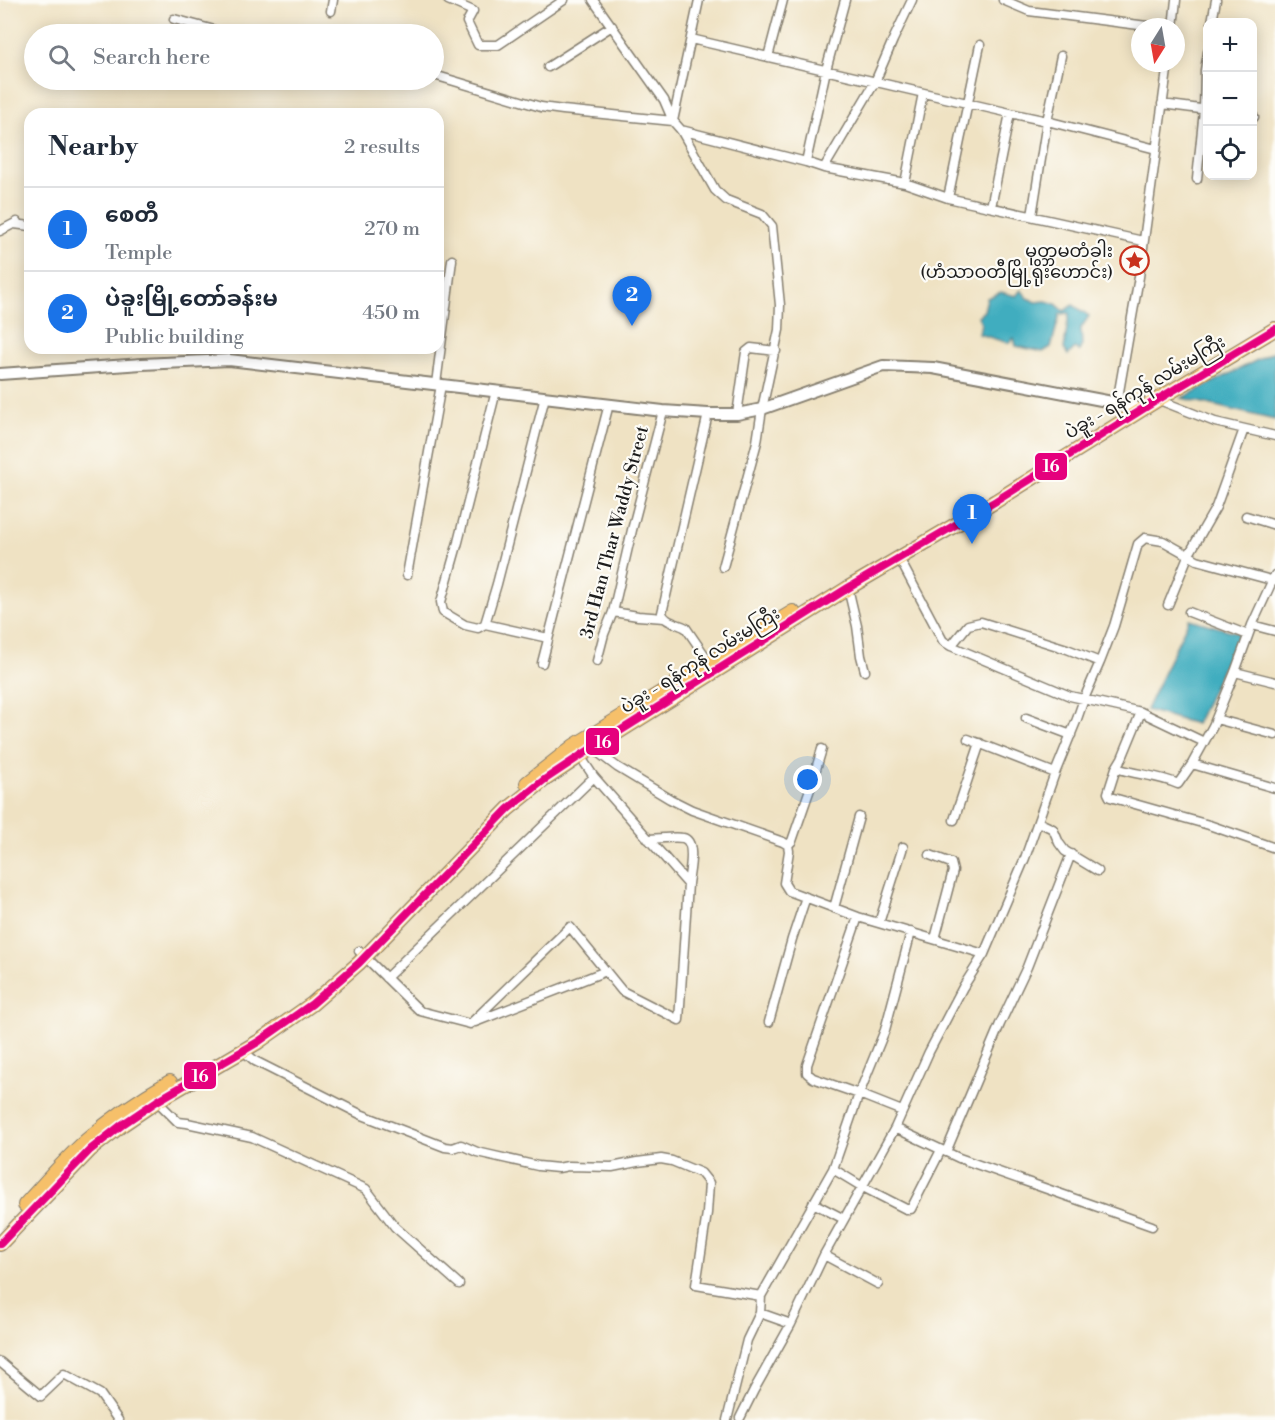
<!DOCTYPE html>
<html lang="en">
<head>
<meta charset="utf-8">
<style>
  :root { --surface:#fff; --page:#f6f6f7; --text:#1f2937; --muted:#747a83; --line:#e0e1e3; --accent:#1a73e8 }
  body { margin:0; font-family:"Libre Bodoni","Noto Sans Myanmar",serif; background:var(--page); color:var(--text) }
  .controls { position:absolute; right:18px; top:18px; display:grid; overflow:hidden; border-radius:12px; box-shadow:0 3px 15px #0003 }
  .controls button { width:54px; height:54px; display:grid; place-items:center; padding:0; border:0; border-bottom:2px solid var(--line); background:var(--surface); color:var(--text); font:30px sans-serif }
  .compass { position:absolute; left:1131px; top:18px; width:54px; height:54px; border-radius:50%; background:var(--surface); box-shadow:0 3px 15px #0003; rotate:191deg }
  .you { position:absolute; left:808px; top:780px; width:21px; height:21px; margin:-15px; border:4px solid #fff; border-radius:50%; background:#1a73e8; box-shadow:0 0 0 9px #1a73e833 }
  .badge { display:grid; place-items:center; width:39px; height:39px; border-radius:50%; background:var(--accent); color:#fff; font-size:20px; font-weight:700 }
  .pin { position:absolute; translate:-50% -50px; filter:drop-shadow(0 2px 3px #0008) }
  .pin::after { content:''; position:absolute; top:32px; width:21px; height:18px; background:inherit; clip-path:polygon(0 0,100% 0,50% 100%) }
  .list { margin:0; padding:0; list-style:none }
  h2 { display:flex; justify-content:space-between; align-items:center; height:78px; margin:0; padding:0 24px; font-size:26px }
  h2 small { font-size:20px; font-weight:400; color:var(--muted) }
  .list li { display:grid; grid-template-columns:39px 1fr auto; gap:18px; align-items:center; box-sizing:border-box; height:84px; padding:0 24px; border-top:2px solid var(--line) }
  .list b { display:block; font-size:22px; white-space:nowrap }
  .list p { margin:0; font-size:20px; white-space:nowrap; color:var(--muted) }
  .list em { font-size:20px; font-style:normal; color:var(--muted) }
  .icon { flex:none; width:33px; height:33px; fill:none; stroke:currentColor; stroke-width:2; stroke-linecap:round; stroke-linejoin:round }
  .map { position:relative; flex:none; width:1275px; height:1420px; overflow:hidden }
  .search { position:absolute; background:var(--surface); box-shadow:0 3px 15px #0003; left:24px; top:24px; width:420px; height:66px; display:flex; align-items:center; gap:15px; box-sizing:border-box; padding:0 21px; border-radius:33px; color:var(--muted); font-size:22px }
  .panel { position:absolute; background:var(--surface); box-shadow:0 3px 15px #0003; left:24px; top:108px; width:420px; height:246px; border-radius:18px }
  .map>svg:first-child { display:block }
  .water { fill:#40adbf; stroke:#2e646e; stroke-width:1.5 }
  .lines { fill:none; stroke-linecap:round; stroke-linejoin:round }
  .minor-casing { stroke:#867f70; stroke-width:11 }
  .tertiary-casing { stroke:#867f70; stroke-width:14 }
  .trunk-casing { stroke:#867f70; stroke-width:16 }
  .minor { stroke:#fff; stroke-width:8 }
  .tertiary { stroke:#fff; stroke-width:10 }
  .trunk { stroke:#f6c06b; stroke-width:14 }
  .bus-1-casing { stroke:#fdfcf7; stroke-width:12 }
  .bus-1 { stroke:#e5007d; stroke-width:8 }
  .labels { text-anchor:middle; stroke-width:4.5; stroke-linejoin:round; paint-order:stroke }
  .poi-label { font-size:18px; fill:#1c1c1c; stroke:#fdfcf7; text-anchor:end }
  .street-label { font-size:18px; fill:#1c1c1c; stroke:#fdfcf7 }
  .line-badge { stroke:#fdfcf7; stroke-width:2 }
  .badge-label { font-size:16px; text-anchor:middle; font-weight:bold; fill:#fff }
</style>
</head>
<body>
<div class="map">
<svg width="1275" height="1420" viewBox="0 0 1275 1420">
  <rect width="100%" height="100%" fill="#fdfcf7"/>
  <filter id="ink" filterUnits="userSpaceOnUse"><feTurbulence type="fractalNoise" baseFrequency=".0167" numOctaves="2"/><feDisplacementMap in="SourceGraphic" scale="12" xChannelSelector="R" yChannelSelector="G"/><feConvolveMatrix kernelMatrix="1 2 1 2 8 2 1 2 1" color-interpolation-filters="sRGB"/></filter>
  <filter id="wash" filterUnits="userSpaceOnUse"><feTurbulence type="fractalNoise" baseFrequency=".008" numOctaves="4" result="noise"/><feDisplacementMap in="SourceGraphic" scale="24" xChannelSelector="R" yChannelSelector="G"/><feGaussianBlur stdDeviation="1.35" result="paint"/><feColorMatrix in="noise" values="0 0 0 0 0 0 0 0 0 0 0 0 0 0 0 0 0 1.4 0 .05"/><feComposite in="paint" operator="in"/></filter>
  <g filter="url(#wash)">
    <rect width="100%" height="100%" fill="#efe2c3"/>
    <path class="water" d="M1021,290L1028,298L1035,302L1046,301L1056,304L1064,311L1073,305L1089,316L1081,328L1082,345L1079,351L1075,348L1068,355L1064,349L1069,313L1060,314L1051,347L1043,352L1016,346L1014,338L1008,343L979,334L981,323L978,316L984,311L987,298L1001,292L1016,296Z
      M1275,351V420L1182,398Z
      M1189,619L1239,633L1196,724L1146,710Z"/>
  </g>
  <g filter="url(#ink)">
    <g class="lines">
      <defs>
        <path id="minor" d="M448,0L473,11L467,22L478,45H498L564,0
          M593,0L664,100L673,121L681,130L715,190L726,200L762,214L772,226L780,305L779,330L762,409L757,442L723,567
          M1003,0L1029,11L1155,27
          M331,11L333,0
          M174,19L229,34
          M1212,22L1216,0
          M1173,27L1176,0
          M691,39L1010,113L1047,121L1156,149
          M768,57L783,0
          M548,67L612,26
          M434,75L541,107L563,110L673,121L699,0
          M1162,104L1208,110
          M1252,116L1254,117
          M681,130L806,162L824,168L905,183L948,198L1143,241
          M806,162L826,70L845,0
          M824,168L875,82L893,40L912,0
          M1197,179L1204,110L1205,70L1208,52
          M905,183L923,93
          M948,198L980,45
          M991,207L1010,113
          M1032,216L1047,121L1061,56
          M14,224L30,226
          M0,231L17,222
          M436,384L452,260
          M496,391L458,542L441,602L443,612L465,625L478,628L485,624L497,584L545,397
          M1149,396L1215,422L1275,436
          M1117,403L1139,277L1168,63
          M708,414L662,613C665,623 678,623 686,628L712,666
          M737,414L746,352L751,348L776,351
          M1246,516L1275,525
          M899,558L943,641L951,646L1070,696L1141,712L1204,742
          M407,575L441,385
          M1275,575L1252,625L1235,672L1213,726L1192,764L1275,788
          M848,588L857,626L861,656L865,671
          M1168,605L1188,556L1216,507L1244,429
          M613,612L638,616L664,618
          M1189,612L1248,635
          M485,624L548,638
          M1252,625L1275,631
          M951,646L968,625L981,622L1067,649L1100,662
          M597,661L604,634L613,612L632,530L663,411
          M542,663L609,404
          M1235,672L1275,682
          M1141,712L1122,758L1116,768C1136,775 1158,775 1178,784L1192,764
          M1026,718L1071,735
          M1216,719L1275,735
          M968,739L1055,773
          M591,747L617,767L670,799L692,810L783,842L788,845L789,851L784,883L789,891L858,917L984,954
          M1116,768L1108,793L1110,797L1209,825L1275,848
          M954,820L980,743
          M1038,822L1053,829L1059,843L1065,851L1098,871
          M648,839C657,839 675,836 683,838C697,841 689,873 688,884
          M788,845L792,841L810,789L822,749
          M930,855L951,863L953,871L935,939
          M834,908L859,817
          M858,917L807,1065V1073L813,1078L859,1094L902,1111
          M879,923L903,847
          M359,951L420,1011L470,1024L570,927L622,991L679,1020L688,884L594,777L580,756
          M386,978L594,777
          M475,1022L606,971
          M769,1022L792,939L806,897
          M243,1051L255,1061L360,1114L445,1147L453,1148L461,1145L477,1152L538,1166L558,1168L568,1166L612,1167L637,1162L661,1159L672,1161L701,1173L709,1183L707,1213L696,1285L761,1296
          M156,1100L178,1122L187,1123L252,1137L366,1189L395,1227L459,1284
          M895,1128L959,1158L1152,1226
          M946,1152L1000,1024L1027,967L1071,854
          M833,1169L861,1186L906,1209H911L941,1150
          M813,1203L844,1219
          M824,1255L878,1284
          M760,1313L791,1324
          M0,1362L41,1396L64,1374L100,1394L118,1420
          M740,1418L754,1390L791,1324L824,1255L895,1128L929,1052L963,987L984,954L1025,858L1055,773L1077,719L1084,699L1100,662L1114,626L1138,544L1145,538L1163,541L1197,560L1275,581
          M727,1420L747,1340L760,1313L761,1296L833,1169L859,1094L885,1030L911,932"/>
        <path id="tertiary" d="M0,374L142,364L229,360L663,411L708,414H737L762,409L883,366L933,368L1117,403L1132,406L1141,410"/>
        <path id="trunk" d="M527,783L574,746L793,612
          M25,1205C45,1183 64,1161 86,1141C112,1118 140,1099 170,1082
          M0,1244L90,1150L123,1124L157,1101L258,1042L312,1004L359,963L508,809L544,780L580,756L848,588L996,501L1157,400L1275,329"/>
      </defs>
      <use href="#minor" class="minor-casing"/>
      <use href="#tertiary" class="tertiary-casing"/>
      <use href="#trunk" class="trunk-casing"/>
      <use href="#minor" class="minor"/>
      <use href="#tertiary" class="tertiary"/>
      <use href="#trunk" class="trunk"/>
      <defs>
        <path id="bus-1" d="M0,1244L90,1150L123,1124L157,1101L258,1042L312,1004L359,963L508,809L544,780L580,756L848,588L996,501L1157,400L1275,329"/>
      </defs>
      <use href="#bus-1" class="bus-1-casing"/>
      <use href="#bus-1" class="bus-1"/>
    </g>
  </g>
  <defs>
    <symbol id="sight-ring" viewBox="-11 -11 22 22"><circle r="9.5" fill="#fdfcf7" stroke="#c8321e" stroke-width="1.5"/><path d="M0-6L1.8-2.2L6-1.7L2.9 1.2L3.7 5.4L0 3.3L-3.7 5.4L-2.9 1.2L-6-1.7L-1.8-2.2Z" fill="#c8321e"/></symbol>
  </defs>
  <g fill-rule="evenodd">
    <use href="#sight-ring" x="1118" y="244" width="33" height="33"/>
  </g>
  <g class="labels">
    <g class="poi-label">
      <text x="1113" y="257">မုတ္တမတံခါး<tspan x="1113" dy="21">(ဟံသာဝတီမြို့ရိုးဟောင်း)</tspan></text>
    </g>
    <g class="street-label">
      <text transform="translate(1145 387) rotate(-31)" y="6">ပဲခူး - ရန်ကုန် လမ်းမကြီး</text>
      <text transform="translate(614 532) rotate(-75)" y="6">3rd Han Thar Waddy Street</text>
      <text transform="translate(700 660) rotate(-32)" y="6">ပဲခူး - ရန်ကုန် လမ်းမကြီး</text>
    </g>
  </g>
  <g class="line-badge">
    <rect x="1034" y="452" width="34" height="29" rx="6" fill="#e5007d"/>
    <rect x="585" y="727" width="35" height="29" rx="6" fill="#e5007d"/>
    <rect x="183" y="1061" width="34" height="29" rx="6" fill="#e5007d"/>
  </g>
  <g class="badge-label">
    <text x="1051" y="472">16</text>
    <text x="603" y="748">16</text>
    <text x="200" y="1082">16</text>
  </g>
</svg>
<div class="controls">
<button>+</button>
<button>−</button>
<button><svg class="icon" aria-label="locate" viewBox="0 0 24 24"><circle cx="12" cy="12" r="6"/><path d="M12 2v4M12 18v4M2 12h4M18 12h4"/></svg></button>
</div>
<svg class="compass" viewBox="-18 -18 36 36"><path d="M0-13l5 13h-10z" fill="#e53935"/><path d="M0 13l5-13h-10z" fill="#747a83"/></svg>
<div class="you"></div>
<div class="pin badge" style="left:972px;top:544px">1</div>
<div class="pin badge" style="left:632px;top:326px">2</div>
<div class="search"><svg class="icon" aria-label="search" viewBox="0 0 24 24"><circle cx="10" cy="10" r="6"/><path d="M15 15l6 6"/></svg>Search here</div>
<section class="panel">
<h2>Nearby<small>2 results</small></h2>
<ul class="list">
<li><span class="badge">1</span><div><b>စေတီ</b><p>Temple</p></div><em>270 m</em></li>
<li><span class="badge">2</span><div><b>ပဲခူးမြို့တော်ခန်းမ</b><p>Public building</p></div><em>450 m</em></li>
</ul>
</section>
</div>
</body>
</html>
